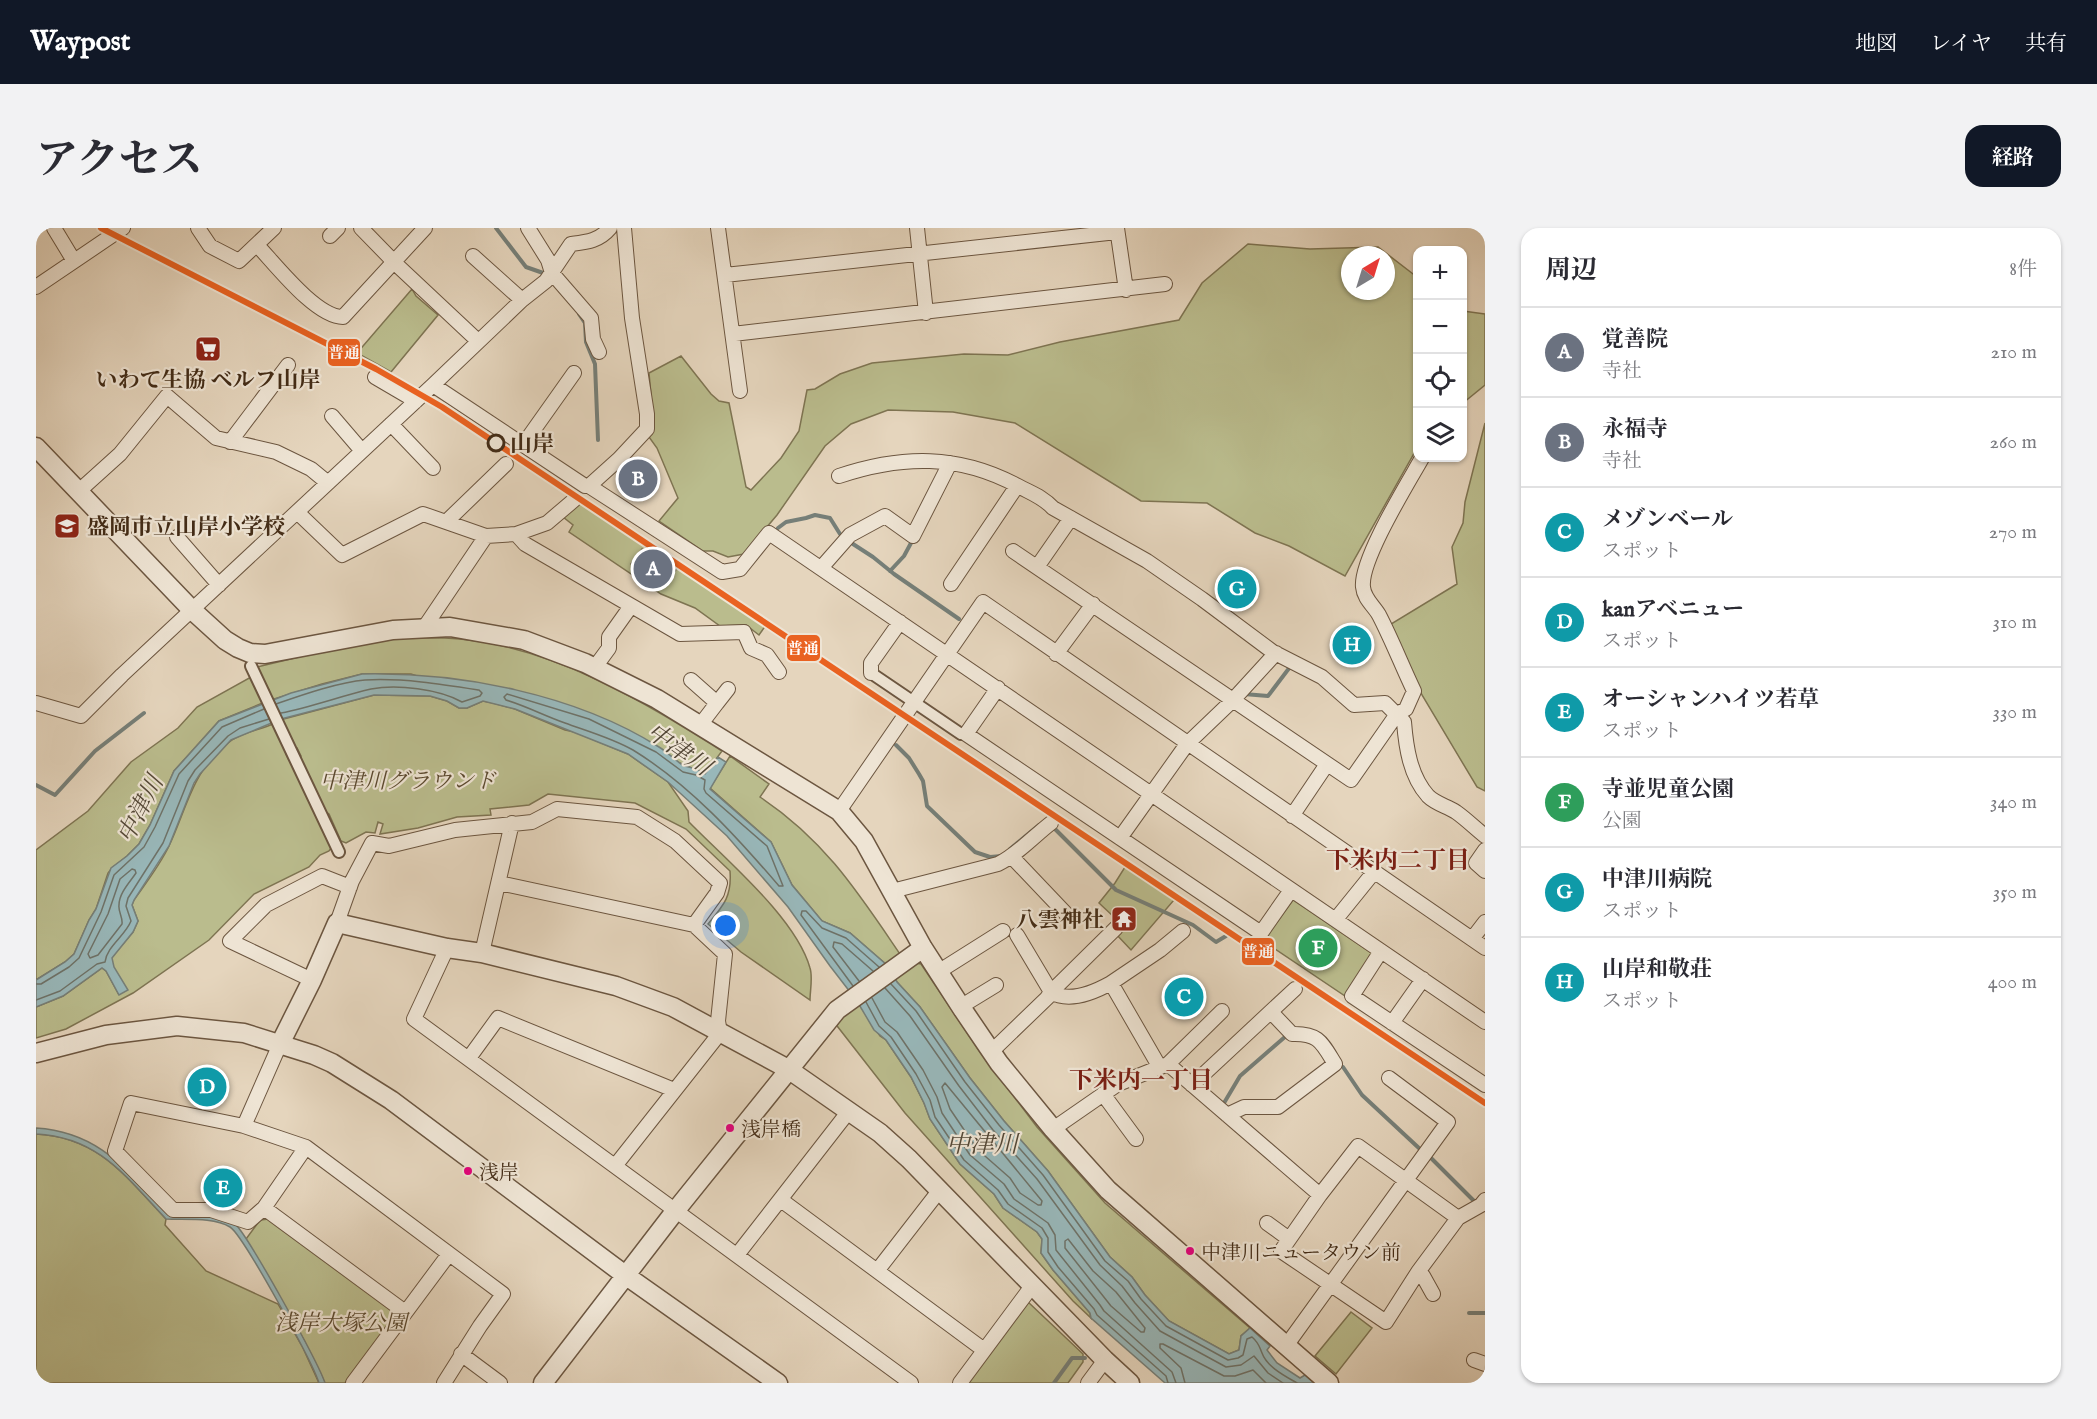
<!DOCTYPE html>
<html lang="ja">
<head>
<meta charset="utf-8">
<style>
  :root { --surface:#fff; --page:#f2f2f3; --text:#2b2b33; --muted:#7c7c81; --line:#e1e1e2; --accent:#111827 }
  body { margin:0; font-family:"IM FELL English","Noto Serif JP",serif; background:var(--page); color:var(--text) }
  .controls { position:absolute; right:18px; top:18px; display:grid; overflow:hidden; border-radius:12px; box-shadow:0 2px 4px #0004 }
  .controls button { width:54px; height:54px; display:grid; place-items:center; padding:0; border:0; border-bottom:2px solid var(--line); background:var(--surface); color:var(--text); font:30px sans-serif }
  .compass { position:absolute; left:1305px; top:18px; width:54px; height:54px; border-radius:50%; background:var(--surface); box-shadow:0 2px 4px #0004; rotate:38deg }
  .you { position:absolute; left:690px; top:698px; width:21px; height:21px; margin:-15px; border:4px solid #fff; border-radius:50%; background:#1a73e8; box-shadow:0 0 0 9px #1a73e833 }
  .badge { display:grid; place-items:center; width:39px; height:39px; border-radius:50%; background:var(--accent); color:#fff; font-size:20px; font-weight:700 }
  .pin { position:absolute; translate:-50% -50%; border:3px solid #fff; box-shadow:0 2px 6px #0006 }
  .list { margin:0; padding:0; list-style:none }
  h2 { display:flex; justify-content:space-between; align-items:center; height:78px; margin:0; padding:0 24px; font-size:26px }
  h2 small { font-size:20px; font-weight:400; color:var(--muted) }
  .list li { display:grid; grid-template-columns:39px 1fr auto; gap:18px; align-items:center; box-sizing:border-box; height:90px; padding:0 24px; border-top:2px solid var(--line) }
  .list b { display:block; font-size:22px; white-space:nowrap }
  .list p { margin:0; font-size:20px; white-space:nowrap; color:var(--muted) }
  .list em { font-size:20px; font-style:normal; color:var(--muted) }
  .icon { flex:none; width:33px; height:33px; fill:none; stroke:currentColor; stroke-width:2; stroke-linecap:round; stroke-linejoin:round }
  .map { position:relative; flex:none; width:1449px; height:1155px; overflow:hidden; border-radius:18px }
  header { display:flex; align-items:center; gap:36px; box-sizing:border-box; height:84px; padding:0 30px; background:var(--accent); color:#fff }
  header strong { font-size:28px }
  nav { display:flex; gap:33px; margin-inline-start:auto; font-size:21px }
  .intro { display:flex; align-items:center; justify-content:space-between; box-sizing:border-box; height:144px; padding:0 36px }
  h1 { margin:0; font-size:42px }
  .button { padding:15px 27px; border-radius:18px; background:var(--accent); color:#fff; font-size:21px; font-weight:700 }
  main { display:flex; gap:36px; padding:0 36px }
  aside { flex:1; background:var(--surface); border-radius:18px; box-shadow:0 2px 4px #0004 }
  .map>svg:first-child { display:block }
  .green { fill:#babc8d; stroke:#7e7452; stroke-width:1.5; fill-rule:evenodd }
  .water { fill:#98b7b9; stroke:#767f78; stroke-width:1.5 }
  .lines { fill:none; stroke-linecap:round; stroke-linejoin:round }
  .shore { stroke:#6e7268; stroke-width:1.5 }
  .stream { stroke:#767f78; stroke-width:4 }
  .pedestrian-casing { stroke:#6c5640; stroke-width:14 }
  .minor-casing { stroke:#6c5640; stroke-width:16 }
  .tertiary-casing { stroke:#6c5640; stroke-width:21 }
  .pedestrian { stroke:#eee4d4; stroke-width:10 }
  .minor { stroke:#eee4d4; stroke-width:14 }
  .tertiary { stroke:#eee4d4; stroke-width:18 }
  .rail-1-casing { stroke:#eee4d4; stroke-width:10 }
  .rail-1 { stroke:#e96221; stroke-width:6 }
  .stop-dot { fill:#eee4d4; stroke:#432c17; stroke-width:3 }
  .bus-dot { fill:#e5007d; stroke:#eee4d4; stroke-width:2 }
  .labels { text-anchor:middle; stroke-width:4.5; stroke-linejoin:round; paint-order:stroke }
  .bus-label { font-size:20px; fill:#432c17; stroke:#eee4d4; text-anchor:start }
  .poi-label { font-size:22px; font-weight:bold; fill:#432c17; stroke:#eee4d4 }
  .stop-label { font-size:22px; font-weight:bold; fill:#432c17; stroke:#eee4d4; text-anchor:start }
  .park-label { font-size:22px; font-style:italic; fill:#5b492f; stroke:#eee4d4 }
  .water-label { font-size:24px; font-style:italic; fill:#544837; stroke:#eee4d4 }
  .neighbourhood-label { font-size:24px; font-weight:bold; fill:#7a1f14; stroke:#eee4d4 }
  .line-badge { stroke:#eee4d4; stroke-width:2 }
  .badge-label { font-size:16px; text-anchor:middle; font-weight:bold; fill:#fff }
</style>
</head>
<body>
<header>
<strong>Waypost</strong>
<nav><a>地図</a><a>レイヤ</a><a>共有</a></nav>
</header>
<div class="intro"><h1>アクセス</h1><a class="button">経路</a></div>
<main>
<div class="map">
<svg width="1449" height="1155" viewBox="0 0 1449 1155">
  <rect width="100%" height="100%" fill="#e5d5bd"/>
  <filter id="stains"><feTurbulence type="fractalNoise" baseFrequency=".00333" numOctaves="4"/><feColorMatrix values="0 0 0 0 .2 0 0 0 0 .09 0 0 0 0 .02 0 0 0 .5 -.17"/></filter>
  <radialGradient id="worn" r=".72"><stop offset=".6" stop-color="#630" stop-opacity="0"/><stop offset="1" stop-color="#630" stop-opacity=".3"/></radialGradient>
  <path class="green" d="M1212,16L1274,21L1342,19L1381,49V220L1309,348L1253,318L1219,305L1171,275L1105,273L979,195L917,184L852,182L815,196L789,218L741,287L708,326L692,329L677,323H667L623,293L642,270L621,220L613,209L618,200L613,145L645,128L675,166L683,173L693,175L710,259L715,262L745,230L763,203L771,162L779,161L804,146L836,135L928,126L972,127L1024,114L1143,92L1166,55ZM1314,27H1350V63H1314Z
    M376,61L380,68L402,87L355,144L321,125Z
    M1427,83L1449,86V157L1427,175Z
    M1449,195V563L1441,559L1386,467L1355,396L1421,356L1416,319L1427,295L1429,274Z
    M542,273L641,337L637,343L606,321L595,336L599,340L626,360L642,339L730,397L723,407L710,397L684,398L659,380L625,366L533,304L537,297L527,289Z
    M360,410C381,410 403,409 424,411C520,420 606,473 686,523L669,546L644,535L375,446H326L286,456L235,472L233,462L221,439L309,418Z
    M215,449L229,474L183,493L138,543L114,597L103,616L91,628L76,640L72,645L60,681L53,692L38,726L29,734L0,752V622L52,583L95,534L142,500L161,479Z
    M338,467L394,468L411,473L423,480H431L447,473L457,475L479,481L529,502L539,504L592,526L632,554L652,583L653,594C690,632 760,690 774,740C777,749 774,763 774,772L705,724L672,696C688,677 696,668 694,643L650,601L599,575L512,566L493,577L454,581L455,587L421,589L382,600L344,606L347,596L342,594L339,605L330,604L310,615L305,613L293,586L287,582L263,532L265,528L261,520L257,519L244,492Z
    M239,495L252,523L250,526L253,532L257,533L296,619L293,623L284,627L273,639L218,666L173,712L97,765L30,801L0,810V779L27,768L66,740L70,743L83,767L75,730L97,704L102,693L96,677L98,672C110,655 124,637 133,618C152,578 156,541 196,512C209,503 225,502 239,495Z
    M694,528L733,556L724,569C790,613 823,666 866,729L852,738L814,705L786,693L756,657L735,614L674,560Z
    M1089,639L1138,672L1095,722L1080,706L1086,700L1090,702L1099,691L1087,681L1079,690L1063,675L1079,655Z
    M1257,672L1337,726L1309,768L1227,713Z
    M880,735L885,736L944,824L1001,899L1069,975L1214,1100L1205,1108L1203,1122L1193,1126L1133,1093L1109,1067L1096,1049L1074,1029L1012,943L968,893L934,850L884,779L861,754L857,746Z
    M821,773L844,808L850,812L875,849L888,875L894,891L924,936L958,966L967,980L1001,1004L1006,1011L1005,1025L1017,1042L1054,1085L1055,1090L1037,1073L869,885L798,794Z
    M0,906C63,909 90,949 130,991L129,997L170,1043L242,1076L267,1120L283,1155H0Z
    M233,991L356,1082L359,1088L309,1155H289L268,1112L210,1011L224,992Z
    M991,1073L1047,1126V1134L1032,1155H930Z
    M1315,1084L1336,1100L1300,1146L1279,1128Z"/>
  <path class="water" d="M326,446C424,444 539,466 623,519C631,524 637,530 645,536C654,541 660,539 669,546L682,529L690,534L674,561L735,614L756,657L786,693L814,705L852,738L861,754L884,779L934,850L968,893L1012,943L1074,1029L1096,1049L1109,1067L1133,1093L1193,1126L1203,1122L1205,1108L1214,1100L1234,1118L1231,1122L1241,1135L1264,1150L1269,1147L1278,1155H1129L1055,1090L1054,1085L1017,1042L1005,1025L1006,1011L1001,1004L967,980L958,966L924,936L894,891L888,875L875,849L850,812L838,802L821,773L794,738L752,679L691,608L632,554L592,526L479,481L447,473L431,480H423L411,473L394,468L338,467L245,491L195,512L164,546L158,555L133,618L98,672L96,677L102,693L97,704L76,730L78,739L92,762L83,767L70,743L66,740L27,768L0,779V752L29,734L38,726L53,692L60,681L75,640L91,628L103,616L114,597L138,543L183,493L255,465Z
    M0,900C64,904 91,943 132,985C152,987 179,985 197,994C209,1001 283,1136 289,1155H283C277,1135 207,1007 194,999C177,989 150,992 130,991C90,949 63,909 0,906Z"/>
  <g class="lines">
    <path class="shore" d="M471,466L553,491L620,524L647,544L660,547L669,552L668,561L670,565L731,618L747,658H743C700,608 654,557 597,522C576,510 551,503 529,495C509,488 490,478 470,472L468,469Z
      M240,476C266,467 303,454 329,452C368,450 405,456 443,462L446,465L444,468L426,474C403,461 361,456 335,461C305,468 275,479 245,485
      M96,641L99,642L100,645C94,654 83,665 83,677C82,684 87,689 86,696L62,727L54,730L52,726L72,686L84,651Z
      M823,753L797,719L798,714L806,716L837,743
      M0,756H5L33,739L43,730L65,684L78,647L108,619L119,599L143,546L186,499L228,481
      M855,756L880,783L929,854L963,897L1007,947L1069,1033L1092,1053L1105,1071L1130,1098L1192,1132L1202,1130L1207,1127L1211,1111L1216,1109C1223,1115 1223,1118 1226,1125C1231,1139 1249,1148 1261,1155
      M817,758L765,687L766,683H770L786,700L810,710L843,739
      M849,760L874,788L923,858L957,902L1001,951L1064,1037L1086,1058L1099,1075L1124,1103L1190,1139L1205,1137L1218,1128L1232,1145L1247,1155
      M836,770L849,794L861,804L887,842L901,869L906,885L934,927L968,956L978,971L1012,995L1019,1007L1020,1022L1064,1077L1068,1083L1136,1144L1140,1155
      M0,772L24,763L61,736L69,734C71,718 89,708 95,693L90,678L92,670L127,615L152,553L159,542L192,508L204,500L233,491
      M830,774L843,798L855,809L880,846L894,872L899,889L928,932L962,962L972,976L1006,1000L1012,1010V1024L1022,1039L1058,1081L1061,1087L1130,1148L1132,1155
      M909,855L1006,973L1005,977H1002L984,965L974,950L941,921L914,881L906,859Z
      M1032,1011L1057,1043L1080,1064L1109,1100L1108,1104H1105L1075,1078L1029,1020V1013Z
      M1149,1155L1145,1140L1124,1120V1116H1127L1188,1148H1199L1217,1142L1230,1155"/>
    <path class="stream" d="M460,0L490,39L510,46
      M543,86L549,95L550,114L559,136L562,212
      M742,300L750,294L770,290L779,287L794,290L804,306
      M817,316L837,329L858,346L923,391
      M854,343L868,328L875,315
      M1208,466L1232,468L1254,439
      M860,517L873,530L883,546L887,553L891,578L939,624L954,629L966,628
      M0,557L19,567L59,523L108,485
      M1017,599L1080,662L1157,697L1180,714L1190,708
      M974,621L1003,597
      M1307,839L1326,867L1385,922
      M1188,875L1204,848L1250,808
      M1394,929L1439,974
      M1433,1085H1449
      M1018,1155L1036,1130H1049"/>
    <defs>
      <path id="pedestrian" d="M215,438L303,624
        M835,445L925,506H930"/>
      <path id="minor" d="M18,0L38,33
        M162,0L174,18L203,33L238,0
        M325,0L362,38L442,113
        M492,0L512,32L516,45L555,90L557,111L563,124
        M682,0L704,163
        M881,0L890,85
        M1081,0L1090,62
        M294,8L302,0
        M221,17C240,37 280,89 307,89L389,0
        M437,28L486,72
        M689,47L1081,4
        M0,59L87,0
        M697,106L1129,56
        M339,149L380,173
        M397,157L549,258H553L686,344L704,341L733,305L1449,794
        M296,188L326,223
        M355,196L397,240
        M194,214L252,137
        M487,217L538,145
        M803,248C866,227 923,226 982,258C995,265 1007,269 1017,280L1111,333L1166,371L1237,424L1286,449L1318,477L1349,475L1368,494C1370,519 1374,548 1392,568C1400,576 1411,578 1420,584C1430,591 1439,600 1449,608
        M553,258L583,231L611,201V186L596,90L588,0
        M43,263L84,226L131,168L180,210L240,224L275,241L292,255
        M261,284L306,327L387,286L450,308L480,306L511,295L538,272
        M410,294L470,236
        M480,306L489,316L644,406L708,404L715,420L731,427L743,444
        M141,309L183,357
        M977,323L1315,552L1361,486L1370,481L1378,463C1366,438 1356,412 1343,387C1338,378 1328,371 1327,359C1324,332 1372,255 1386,230
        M1001,339L1035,290
        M785,340L814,307L849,288L877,308L914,235
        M915,356L981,258
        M388,400L450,308
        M1020,426L1057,376
        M562,435L573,420V409L595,378
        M835,445V435L864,394
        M655,452L681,475L668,492
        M962,460L930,506L1225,705L1255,662
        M0,475L45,488L86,447L397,157L486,72L510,53L535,16C551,14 563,13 574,0
        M681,475L692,461
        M803,583L947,374L1449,720
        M1256,588L1291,536
        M1084,610L1151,516L1197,472L1240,425
        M1449,622L1440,635L1449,643
        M976,629L1034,690
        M463,655L658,697L689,726L682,793L684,805L579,938
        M856,663L962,636C981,627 998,608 1015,595
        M1300,691L1338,644
        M301,695L316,653L336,615L353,618L419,602L496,594L521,581L601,589L639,613L684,655L681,665L658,697
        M981,707L1015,764C1033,775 1057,765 1075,755L1123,838
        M1436,711L1449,694
        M411,720L378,791L875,1155
        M1345,723L1316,768L1449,857
        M446,725L476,595
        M902,744L967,703
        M276,752L194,713L230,677L286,648L314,659
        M1075,755L1124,722L1147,703
        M924,779L960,757
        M1356,795L1387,751
        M955,824L1011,770L1015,764L1080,700
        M433,830L462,790L638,862
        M1132,836L1284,967
        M1156,857L1259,761
        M1067,866L1100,911
        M1191,887L1208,879H1242L1299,836C1286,815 1283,805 1256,806L1235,784
        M208,898L244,816
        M1017,901L1082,856L1132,836L1186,783
        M270,919L228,980L212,994L175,982H137L79,923L95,875L208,898L270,919L467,1066L444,1098L408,1155
        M745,972L948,1122
        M228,980L369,1084
        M1422,990L1322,918L1284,967L1245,1023L1350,1094L1382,1044L1422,990L1445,977L1449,972
        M1231,995L1253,1011
        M701,1027L813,883
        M841,1043L903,963
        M1382,1044L1387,1048L1397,1066
        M1250,1118L1412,894L1353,850
        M425,1126L464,1155
        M1438,1132L1449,1136
        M317,1155L413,1026
        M924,1155L996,1058
        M1052,1155L1069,1132"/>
      <path id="tertiary" d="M0,219L156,382L189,412L202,420L214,425L229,426L357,402L414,399L488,412L549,435L621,471L803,583L828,613L887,720L927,782L963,835L1017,901L1072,962L1293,1155
        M244,816L276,752L301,695L411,720L446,725L580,758L637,779L752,841L844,905L873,931L1069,1132L1094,1155
        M0,825L70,807L141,798L208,805L278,827L296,835L355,872L589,1047L742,1155
        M507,1155L640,982L801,782L887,720"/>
    </defs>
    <use href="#pedestrian" class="pedestrian-casing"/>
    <use href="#minor" class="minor-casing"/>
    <use href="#tertiary" class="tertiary-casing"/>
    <use href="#pedestrian" class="pedestrian"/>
    <use href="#minor" class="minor"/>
    <use href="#tertiary" class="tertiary"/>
    <defs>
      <path id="rail-1" d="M65,0L340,141L406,179L1449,875"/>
    </defs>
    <use href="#rail-1" class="rail-1-casing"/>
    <use href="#rail-1" class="rail-1"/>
  </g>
  <defs>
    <symbol id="supermarket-square" viewBox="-11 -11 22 22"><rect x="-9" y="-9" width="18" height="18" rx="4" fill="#8f2418" stroke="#eee4d4"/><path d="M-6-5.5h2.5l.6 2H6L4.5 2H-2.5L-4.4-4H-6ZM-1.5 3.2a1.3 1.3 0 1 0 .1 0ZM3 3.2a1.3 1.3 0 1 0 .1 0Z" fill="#fff"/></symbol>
    <symbol id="school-square" viewBox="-11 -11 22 22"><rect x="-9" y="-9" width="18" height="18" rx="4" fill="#8f2418" stroke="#eee4d4"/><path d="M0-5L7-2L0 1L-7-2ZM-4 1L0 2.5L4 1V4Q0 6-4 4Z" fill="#fff"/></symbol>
    <symbol id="temple-square" viewBox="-11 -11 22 22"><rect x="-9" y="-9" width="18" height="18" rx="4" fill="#8f2418" stroke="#eee4d4"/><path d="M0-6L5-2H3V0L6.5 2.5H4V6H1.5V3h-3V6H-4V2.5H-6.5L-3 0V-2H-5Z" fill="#fff"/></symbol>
  </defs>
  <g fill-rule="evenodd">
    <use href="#supermarket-square" x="157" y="106" width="30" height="30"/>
    <use href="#school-square" x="16" y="283" width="30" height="30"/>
    <use href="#temple-square" x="1073" y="676" width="30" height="30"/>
  </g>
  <circle class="stop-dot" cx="460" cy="215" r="8"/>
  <g class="bus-dot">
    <circle cx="694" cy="900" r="5"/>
    <circle cx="432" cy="943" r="5"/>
    <circle cx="1154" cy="1023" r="5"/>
  </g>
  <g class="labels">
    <g class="bus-label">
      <text x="705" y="908">浅岸橋</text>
      <text x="443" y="951">浅岸</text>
      <text x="1165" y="1031">中津川ニュータウン前</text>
    </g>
    <g class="poi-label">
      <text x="172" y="159">いわて生協 ベルフ山岸</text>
      <text x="51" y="306" text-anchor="start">盛岡市立山岸小学校</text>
      <text x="1068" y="699" text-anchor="end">八雲神社</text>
    </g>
    <g class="stop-label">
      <text x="474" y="223">山岸</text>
    </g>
    <g class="park-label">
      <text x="372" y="560">中津川グラウンド</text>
      <text x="305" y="1102">浅岸大塚公園</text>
    </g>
    <g class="water-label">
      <text transform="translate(643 521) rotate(35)" y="8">中津川</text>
      <text transform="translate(104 581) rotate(-63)" y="8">中津川</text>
      <text x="946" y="924">中津川</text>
    </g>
    <g class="neighbourhood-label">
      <text x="1362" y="640">下米内二丁目</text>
      <text x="1105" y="860">下米内一丁目</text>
    </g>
  </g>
  <g class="line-badge">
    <rect x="291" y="110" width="34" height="29" rx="6" fill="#e96221"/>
    <rect x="750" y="406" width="35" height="28" rx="6" fill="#e96221"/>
    <rect x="1205" y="709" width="34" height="29" rx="6" fill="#e96221"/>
  </g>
  <g class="badge-label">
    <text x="308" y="130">普通</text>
    <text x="767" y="426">普通</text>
    <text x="1222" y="729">普通</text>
  </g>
  <rect width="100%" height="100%" filter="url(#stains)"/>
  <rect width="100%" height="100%" fill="url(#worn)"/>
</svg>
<div class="controls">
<button>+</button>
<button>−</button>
<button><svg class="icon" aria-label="locate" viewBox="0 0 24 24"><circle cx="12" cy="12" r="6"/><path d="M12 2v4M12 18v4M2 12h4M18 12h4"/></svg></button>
<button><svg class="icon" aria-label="layers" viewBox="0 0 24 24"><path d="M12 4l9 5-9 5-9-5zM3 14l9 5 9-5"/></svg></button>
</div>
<svg class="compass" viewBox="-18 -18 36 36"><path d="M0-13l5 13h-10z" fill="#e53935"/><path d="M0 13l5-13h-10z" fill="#7c7c81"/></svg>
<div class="you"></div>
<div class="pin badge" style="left:617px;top:341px;background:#6b7280">A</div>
<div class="pin badge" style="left:602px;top:251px;background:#6b7280">B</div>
<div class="pin badge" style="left:1148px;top:769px;background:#0f9aa8">C</div>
<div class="pin badge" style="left:171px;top:859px;background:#0f9aa8">D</div>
<div class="pin badge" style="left:187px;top:960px;background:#0f9aa8">E</div>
<div class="pin badge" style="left:1282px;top:720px;background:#2e9e5b">F</div>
<div class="pin badge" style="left:1201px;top:361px;background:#0f9aa8">G</div>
<div class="pin badge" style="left:1316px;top:417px;background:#0f9aa8">H</div>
</div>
<aside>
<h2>周辺<small>8件</small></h2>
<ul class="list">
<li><span class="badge" style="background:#6b7280">A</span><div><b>覚善院</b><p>寺社</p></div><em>210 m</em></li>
<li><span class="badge" style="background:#6b7280">B</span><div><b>永福寺</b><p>寺社</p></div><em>260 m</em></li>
<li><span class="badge" style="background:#0f9aa8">C</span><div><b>メゾンベール</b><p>スポット</p></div><em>270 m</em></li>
<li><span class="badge" style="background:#0f9aa8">D</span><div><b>kanアベニュー</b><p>スポット</p></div><em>310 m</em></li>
<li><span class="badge" style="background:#0f9aa8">E</span><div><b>オーシャンハイツ若草</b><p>スポット</p></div><em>330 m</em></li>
<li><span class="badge" style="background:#2e9e5b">F</span><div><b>寺並児童公園</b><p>公園</p></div><em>340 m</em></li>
<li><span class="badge" style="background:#0f9aa8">G</span><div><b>中津川病院</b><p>スポット</p></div><em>350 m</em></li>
<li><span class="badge" style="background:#0f9aa8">H</span><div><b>山岸和敬荘</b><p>スポット</p></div><em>400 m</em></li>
</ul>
</aside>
</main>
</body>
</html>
